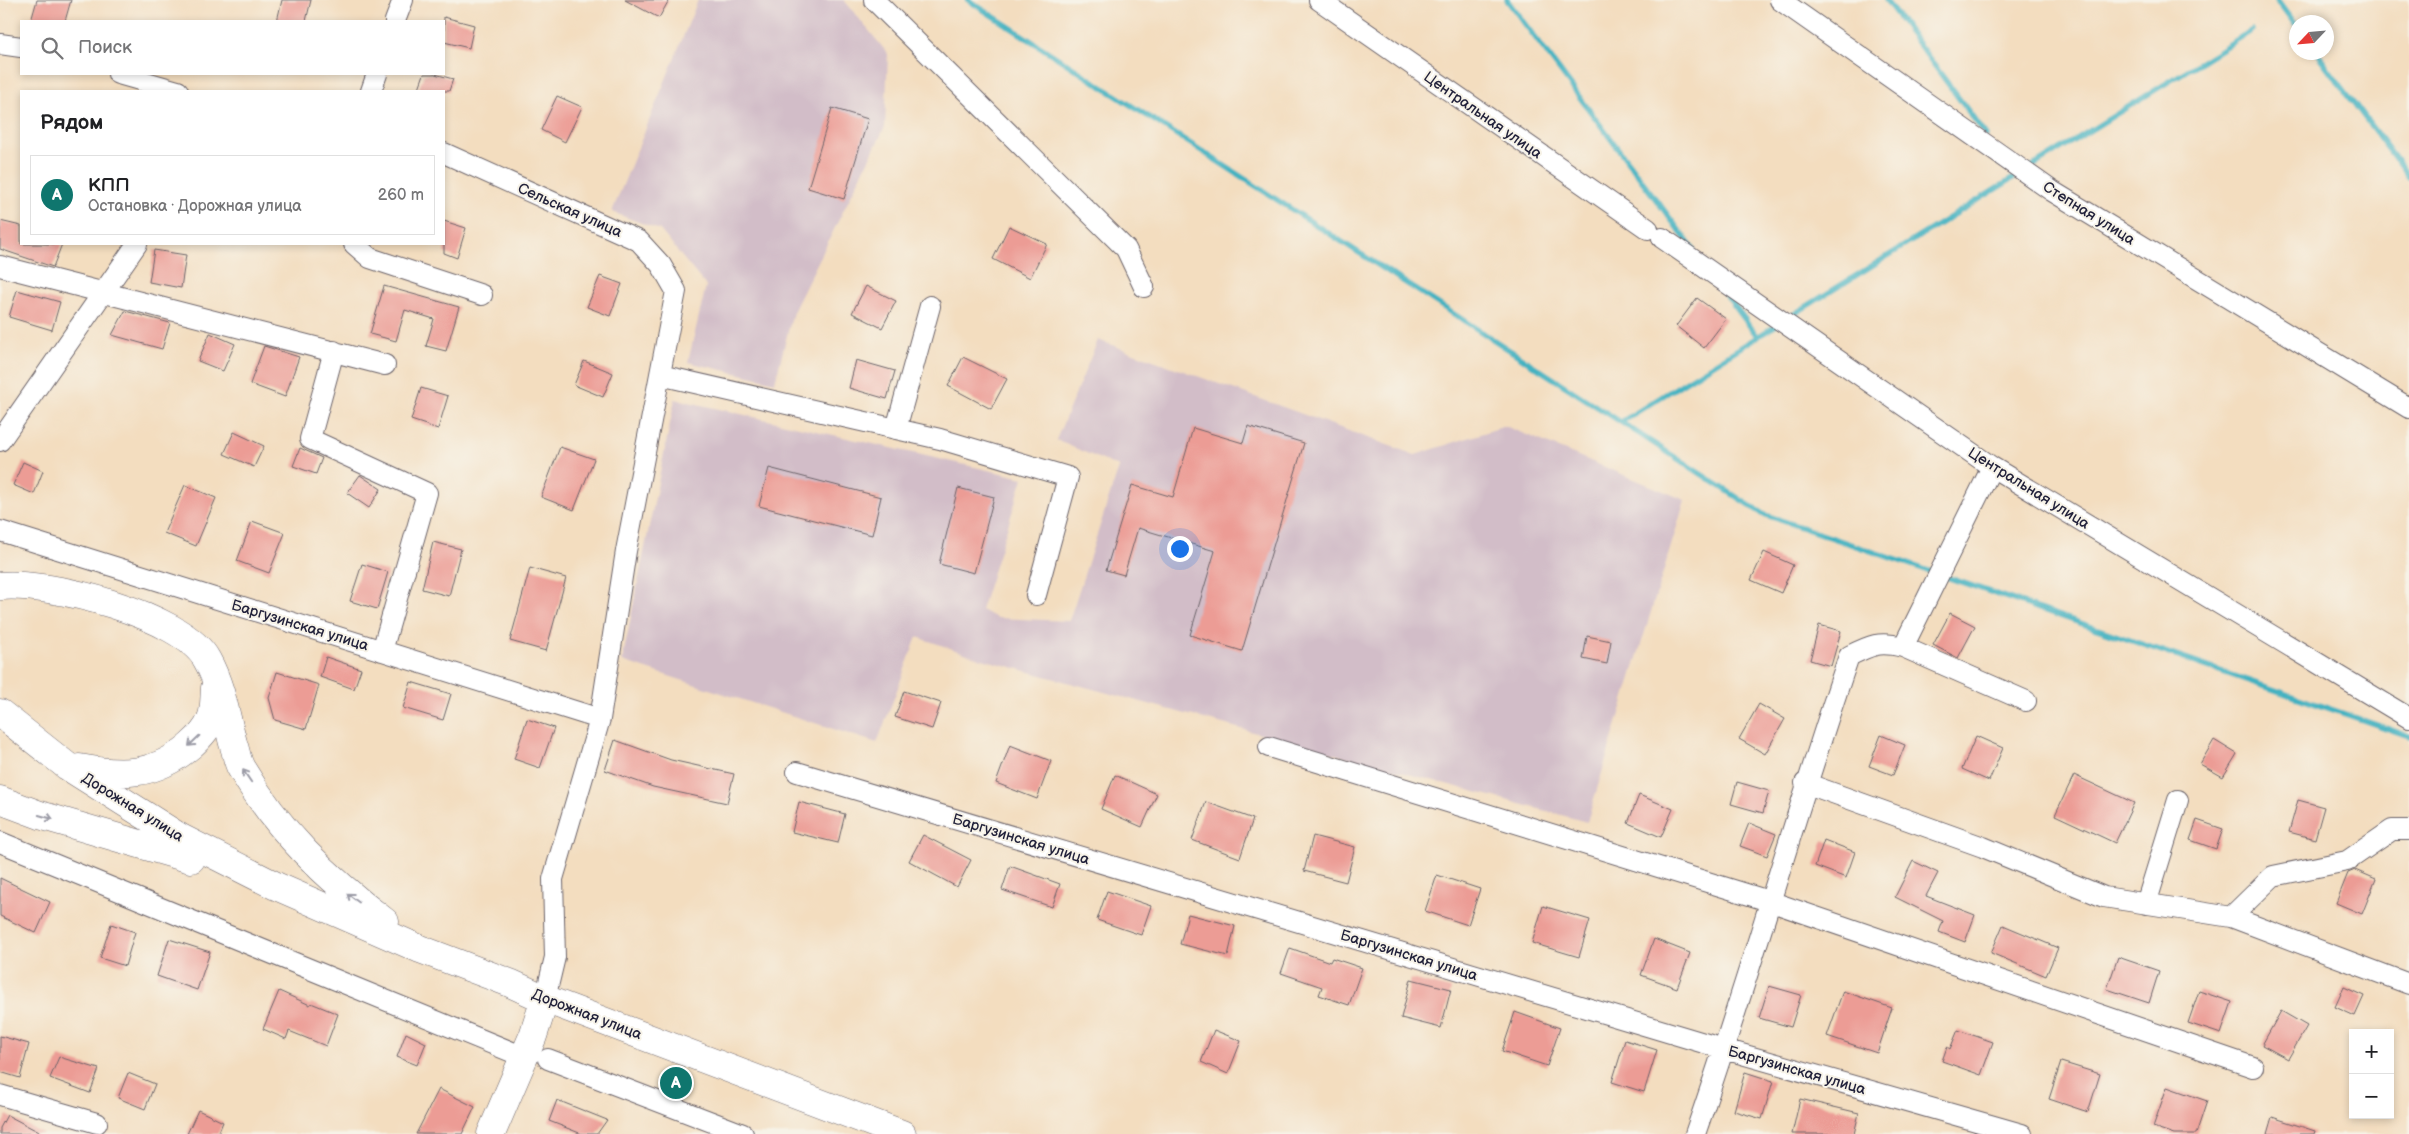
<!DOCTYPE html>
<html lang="ru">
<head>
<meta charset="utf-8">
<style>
  :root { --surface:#fff; --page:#f6f6f6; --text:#202124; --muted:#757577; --line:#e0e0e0; --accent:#0f766e }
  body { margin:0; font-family:"Balsamiq Sans",sans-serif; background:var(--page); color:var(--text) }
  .controls { position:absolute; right:15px; bottom:15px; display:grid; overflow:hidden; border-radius:0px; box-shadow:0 2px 8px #0003 }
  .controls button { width:45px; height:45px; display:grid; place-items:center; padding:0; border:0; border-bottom:1px solid var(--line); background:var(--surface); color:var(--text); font:25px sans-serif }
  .compass { position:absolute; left:2289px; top:15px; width:45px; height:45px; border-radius:50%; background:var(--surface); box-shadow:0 2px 8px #0003; rotate:244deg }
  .you { position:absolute; left:1179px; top:548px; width:18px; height:18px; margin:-12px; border:4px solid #fff; border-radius:50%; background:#1a73e8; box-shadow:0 0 0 8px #1a73e833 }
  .badge { display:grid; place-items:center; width:32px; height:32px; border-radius:50%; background:var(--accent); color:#fff; font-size:16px; font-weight:700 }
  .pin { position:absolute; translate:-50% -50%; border:2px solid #fff; box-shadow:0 1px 5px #0006 }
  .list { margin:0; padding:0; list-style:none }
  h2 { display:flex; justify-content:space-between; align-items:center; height:65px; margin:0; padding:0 20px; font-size:21px }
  h2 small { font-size:16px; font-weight:400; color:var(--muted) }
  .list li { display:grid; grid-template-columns:32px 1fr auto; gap:15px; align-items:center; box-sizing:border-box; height:80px; margin:0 10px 10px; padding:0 10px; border:1px solid var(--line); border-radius:0px }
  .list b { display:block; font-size:19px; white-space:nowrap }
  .list p { margin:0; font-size:16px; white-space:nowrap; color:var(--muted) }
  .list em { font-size:16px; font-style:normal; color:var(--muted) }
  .icon { flex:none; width:28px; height:28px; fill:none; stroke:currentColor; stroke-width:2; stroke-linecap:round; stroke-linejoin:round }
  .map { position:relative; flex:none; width:2409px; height:1134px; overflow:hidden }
  .search { position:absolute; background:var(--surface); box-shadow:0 2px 8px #0003; left:20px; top:20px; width:425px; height:55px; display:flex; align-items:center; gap:12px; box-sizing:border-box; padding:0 18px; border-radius:0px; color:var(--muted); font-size:19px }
  .panel { position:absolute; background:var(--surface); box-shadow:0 2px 8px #0003; left:20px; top:90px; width:425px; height:155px; border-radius:0px }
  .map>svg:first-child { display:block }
  .industrial { fill:#d2bdc8 }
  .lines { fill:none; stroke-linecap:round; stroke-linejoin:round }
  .stream { stroke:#45b2c1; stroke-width:5.5 }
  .building { fill:#ec9c95 }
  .street-casing { stroke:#6b6369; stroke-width:22 }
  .secondary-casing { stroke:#6b6369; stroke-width:29 }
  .primary-casing { stroke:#6b6369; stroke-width:29 }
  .street { stroke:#fff; stroke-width:20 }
  .secondary { stroke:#fff; stroke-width:28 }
  .primary { stroke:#fff; stroke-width:28 }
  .oneway { stroke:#9c9ca7 }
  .labels { text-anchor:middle; stroke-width:4; stroke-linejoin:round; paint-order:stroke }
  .street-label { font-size:15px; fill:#22223b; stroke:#f7f3e8 }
</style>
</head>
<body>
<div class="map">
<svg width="2409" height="1134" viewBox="0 0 2409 1134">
  <rect width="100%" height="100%" fill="#f7f3e8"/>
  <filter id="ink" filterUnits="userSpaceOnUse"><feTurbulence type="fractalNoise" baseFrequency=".02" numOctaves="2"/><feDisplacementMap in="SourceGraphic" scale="10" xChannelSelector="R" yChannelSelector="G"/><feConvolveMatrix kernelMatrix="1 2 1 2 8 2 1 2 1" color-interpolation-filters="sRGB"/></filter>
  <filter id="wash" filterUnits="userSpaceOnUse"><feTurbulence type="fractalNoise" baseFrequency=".0096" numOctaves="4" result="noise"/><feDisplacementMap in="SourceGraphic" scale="20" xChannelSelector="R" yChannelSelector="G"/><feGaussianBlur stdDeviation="1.12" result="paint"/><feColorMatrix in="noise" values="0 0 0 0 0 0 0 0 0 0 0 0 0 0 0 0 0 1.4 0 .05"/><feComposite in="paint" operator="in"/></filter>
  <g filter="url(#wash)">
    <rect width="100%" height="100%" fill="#f3ddbf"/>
    <path class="industrial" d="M698,0H844L888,54L885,127L793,312L775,382L688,362L706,286L660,230L612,212Z
      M1098,340L1415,455L1505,426L1685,500L1587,822L982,659L917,637L877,743L622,661L675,399L1023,478L981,610L997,618L1069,621L1119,467L1056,440Z"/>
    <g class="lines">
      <path class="stream" d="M968,0L1763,514L2409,736
        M1507,0L1693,249
        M1886,0L1986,135
        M2277,0L2296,26
        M2316,52L2409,177
        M2028,169L2252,30
        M1722,289L1758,337
        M1786,319L2020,174
        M1621,422L1778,324"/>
    </g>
    <g id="blocks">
      <path class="building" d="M37,0H71L65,21H31Z
        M282,0H311L306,21H277Z
        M625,0H669L659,18Z
        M444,17L474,25L469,48L444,42Z
        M424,74H435L453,79L449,91H418Z
        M557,96L582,107L565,142L541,130Z
        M832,108L868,119L844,199L808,188Z
        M0,221L21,226V244H62L53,267L0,249Z
        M444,221L466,228L457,258L444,253Z
        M1009,226L1047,244L1030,278L993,259Z
        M154,250L186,255L181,288L149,282Z
        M600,276L622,284L610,316L587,307Z
        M384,286L459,307L446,351L426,346L434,319L405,310L396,341L370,334Z
        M866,286L896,301L882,328L852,313Z
        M17,290L60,302L52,330L9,317Z
        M1697,298L1726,319L1704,348L1676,326Z
        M125,311L170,323L162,349L112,335Z
        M210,333L235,344L223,371L198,361Z
        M264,346L299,357L285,397L250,384Z
        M963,357L1007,379L991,409L948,386Z
        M856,360L895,371L887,399L849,388Z
        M584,361L613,373L603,397L574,385Z
        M421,388L448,396L438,429L411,420Z
        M1248,426L1304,443L1242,651L1190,635L1215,551L1138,528L1124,575L1106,570L1132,485L1173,497L1193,428L1243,443Z
        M234,432L264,446L254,467L224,454Z
        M560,447L594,459L574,510L541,497Z
        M300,448L322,458L316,474L293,466Z
        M23,462L43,471L34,494L13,485Z
        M769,468L881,497L872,535L759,506Z
        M360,475L381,489L369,508L347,493Z
        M185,485L216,498L196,546L164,533Z
        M958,488L994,497L974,573L939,564Z
        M252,521L285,533L269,573L237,561Z
        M433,542L461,549L449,596L422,589Z
        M1764,552L1793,565L1781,593L1751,580Z
        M362,564L388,572L377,609L350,601Z
        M530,568L566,578L546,651L510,641Z
        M1950,613L1975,626L1958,658L1933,645Z
        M1819,625L1841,631L1831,666L1810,660Z
        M1587,636L1611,641L1607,664L1583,659Z
        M326,657L361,669L354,689L320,677Z
        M277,672L319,685L306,729L275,720L269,698Z
        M411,682L451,694L443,720L403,708Z
        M904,691L941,703L932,729L895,717Z
        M1759,704L1785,719L1765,754L1739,739Z
        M527,719L554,728L540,768L514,759Z
        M1881,735L1905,745L1893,775L1869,766Z
        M1976,736L2003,748L1989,781L1962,769Z
        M615,740L671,760L734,774L727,803L653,787L605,770Z
        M2214,740L2237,754L2223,777L2200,764Z
        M1010,745L1051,761L1037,799L996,783Z
        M1115,775L1157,794L1142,827L1101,809Z
        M2074,775L2134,803L2115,843L2055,815Z
        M1737,782L1769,791L1763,813L1731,804Z
        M1639,795L1673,809L1661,837L1628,823Z
        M2298,800L2324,807L2315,839L2289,832Z
        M799,802L845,814L838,843L792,832Z
        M1206,802L1253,819L1240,858L1192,840Z
        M2197,820L2223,829L2216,849L2190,840Z
        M1749,823L1776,834L1767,856L1740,846Z
        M923,835L971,860L957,887L909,861Z
        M1313,836L1355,847L1346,882L1304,871Z
        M1824,840L1855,852L1846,878L1815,866Z
        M1913,861L1938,873L1926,896L1975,915L1965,942L1939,932L1943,921L1895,897Z
        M1010,866L1060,884L1052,907L1002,890Z
        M2355,870L2376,879L2362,914L2336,903L2348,873Z
        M1437,875L1480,889L1468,925L1425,911Z
        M0,878L50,902L36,933L0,916Z
        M1107,891L1151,906L1141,935L1097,920Z
        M1543,906L1590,920L1579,957L1532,943Z
        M1188,914L1235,926L1228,956L1180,944Z
        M111,924L135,932L125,966L100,958Z
        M2003,925L2058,948L2046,976L1991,953Z
        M169,939L210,952L197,990L157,976Z
        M1654,939L1690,953L1677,988L1641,975Z
        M1290,948L1330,962L1332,958L1362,968L1349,1005L1319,995L1322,987L1281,973Z
        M2118,957L2159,971L2149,1003L2107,989Z
        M1411,979L1451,989L1441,1028L1401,1018Z
        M1769,986L1801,995L1791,1027L1759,1018Z
        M2344,987L2364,996L2355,1016L2335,1007Z
        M279,991L310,1005L311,1003L338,1014L326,1046L289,1031L286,1039L263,1029Z
        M1843,991L1892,1008L1877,1053L1827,1036Z
        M2199,991L2232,1002L2221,1034L2188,1023Z
        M2281,1011L2307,1026L2288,1059L2262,1045Z
        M1515,1012L1560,1028L1547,1066L1502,1051Z
        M1214,1030L1241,1041L1228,1074L1201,1062Z
        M1958,1030L1993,1042L1981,1075L1942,1061L1947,1047L1950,1049Z
        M406,1033L426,1043L417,1065L397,1057Z
        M0,1036L29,1044L20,1078L0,1072Z
        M1625,1040L1657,1050L1644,1092L1612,1082Z
        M59,1057L99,1069L90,1093L50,1078Z
        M2061,1062L2100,1074L2088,1112L2049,1099Z
        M1745,1072L1773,1081L1762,1119L1734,1111Z
        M128,1073L155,1084L145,1109L118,1098Z
        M2167,1087L2207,1101L2196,1134H2174L2153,1127Z
        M439,1089L475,1107L462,1134H416Z
        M1800,1099L1859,1113L1854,1134H1792Z
        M557,1100L607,1120L597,1134H582L549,1121Z
        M198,1110L223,1122L218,1134H187Z
        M7,1115L43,1134H0V1128Z
        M2272,1117L2315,1131L2314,1134H2267Z"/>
    </g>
  </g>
  <g filter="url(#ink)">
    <use href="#blocks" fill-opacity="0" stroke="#6b6369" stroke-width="1"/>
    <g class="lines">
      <defs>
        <path id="street" d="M874,0L1126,249L1144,287
          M1319,0L1648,229
          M1780,0L2052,191L2409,408
          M395,21L403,0
          M0,44L21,47
          M118,74L178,91
          M371,91L377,74
          M444,153L639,241L661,265L676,291L626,551L600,719L553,879L555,957L545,999
          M1662,238L1992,467L2409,718
          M354,244L370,258L482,295
          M0,266L385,365
          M334,351L310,439L427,493L382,651
          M660,375L940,439L1068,477L1036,595
          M896,429L930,306
          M0,441L137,244
          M0,531L600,719
          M1903,647L1992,467
          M1269,747L1769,901L2253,1067
          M797,772L1724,1049L2022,1134
          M1805,783L1983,847L2104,897L2231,917L2409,984
          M0,842L524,1057
          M2146,904L2178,800
          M2231,917L2273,876L2347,861L2392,830H2409
          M548,1059L743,1134
          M0,1095L97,1123
          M1695,1134C1750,976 1795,814 1849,656C1871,645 1879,641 1903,647L2026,701"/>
        <path id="secondary" d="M491,1134L533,1036L545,999"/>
        <path id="primary" d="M0,586C49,581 183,615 207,660C221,685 226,716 233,743C236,751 237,761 241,768C278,831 327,878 385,922
          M0,713L67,766L181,838L276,886L420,949L510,983L545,999L902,1134
          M79,768C122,776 155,776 190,746C198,739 208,729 211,719C215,710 214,698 215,688
          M0,800L40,815L191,859"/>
      </defs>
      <use href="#street" class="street-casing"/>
      <use href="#secondary" class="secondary-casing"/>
      <use href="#primary" class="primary-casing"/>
      <use href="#street" class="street"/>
      <use href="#secondary" class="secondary"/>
      <use href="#primary" class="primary"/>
    </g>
    <defs><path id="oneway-shaft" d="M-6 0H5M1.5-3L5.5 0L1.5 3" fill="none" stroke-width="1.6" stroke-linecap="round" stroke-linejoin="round" transform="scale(1.25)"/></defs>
    <g class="oneway">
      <use href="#oneway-shaft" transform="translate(194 741) rotate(136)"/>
      <use href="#oneway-shaft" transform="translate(247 776) rotate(-124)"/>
      <use href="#oneway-shaft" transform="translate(46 817) rotate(16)"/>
      <use href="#oneway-shaft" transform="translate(353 898) rotate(-143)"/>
    </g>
  </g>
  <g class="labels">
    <g class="street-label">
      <text transform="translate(1483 115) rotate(35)" y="5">Центральная улица</text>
      <text transform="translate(570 210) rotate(24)" y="5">Сельская улица</text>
      <text transform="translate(2089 213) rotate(32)" y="5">Степная улица</text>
      <text transform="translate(2029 488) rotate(32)" y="5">Центральная улица</text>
      <text transform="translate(300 625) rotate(17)" y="5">Баргузинская улица</text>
      <text transform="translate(133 807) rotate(32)" y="5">Дорожная улица</text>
      <text transform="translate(1021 839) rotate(17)" y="5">Баргузинская улица</text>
      <text transform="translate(1409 955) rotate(17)" y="5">Баргузинская улица</text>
      <text transform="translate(587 1014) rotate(21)" y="5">Дорожная улица</text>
      <text transform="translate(1797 1070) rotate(16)" y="5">Баргузинская улица</text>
    </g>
  </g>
</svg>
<div class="controls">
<button>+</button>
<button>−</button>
</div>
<svg class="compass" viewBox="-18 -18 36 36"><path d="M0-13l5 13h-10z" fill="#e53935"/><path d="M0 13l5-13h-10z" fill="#757577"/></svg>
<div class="you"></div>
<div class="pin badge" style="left:676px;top:1083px">A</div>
<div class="search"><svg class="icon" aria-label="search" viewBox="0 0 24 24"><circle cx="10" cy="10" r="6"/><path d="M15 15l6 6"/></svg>Поиск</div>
<section class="panel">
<h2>Рядом<small></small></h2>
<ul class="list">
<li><span class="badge">A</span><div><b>КПП</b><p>Остановка · Дорожная улица</p></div><em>260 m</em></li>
</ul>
</section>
</div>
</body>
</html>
